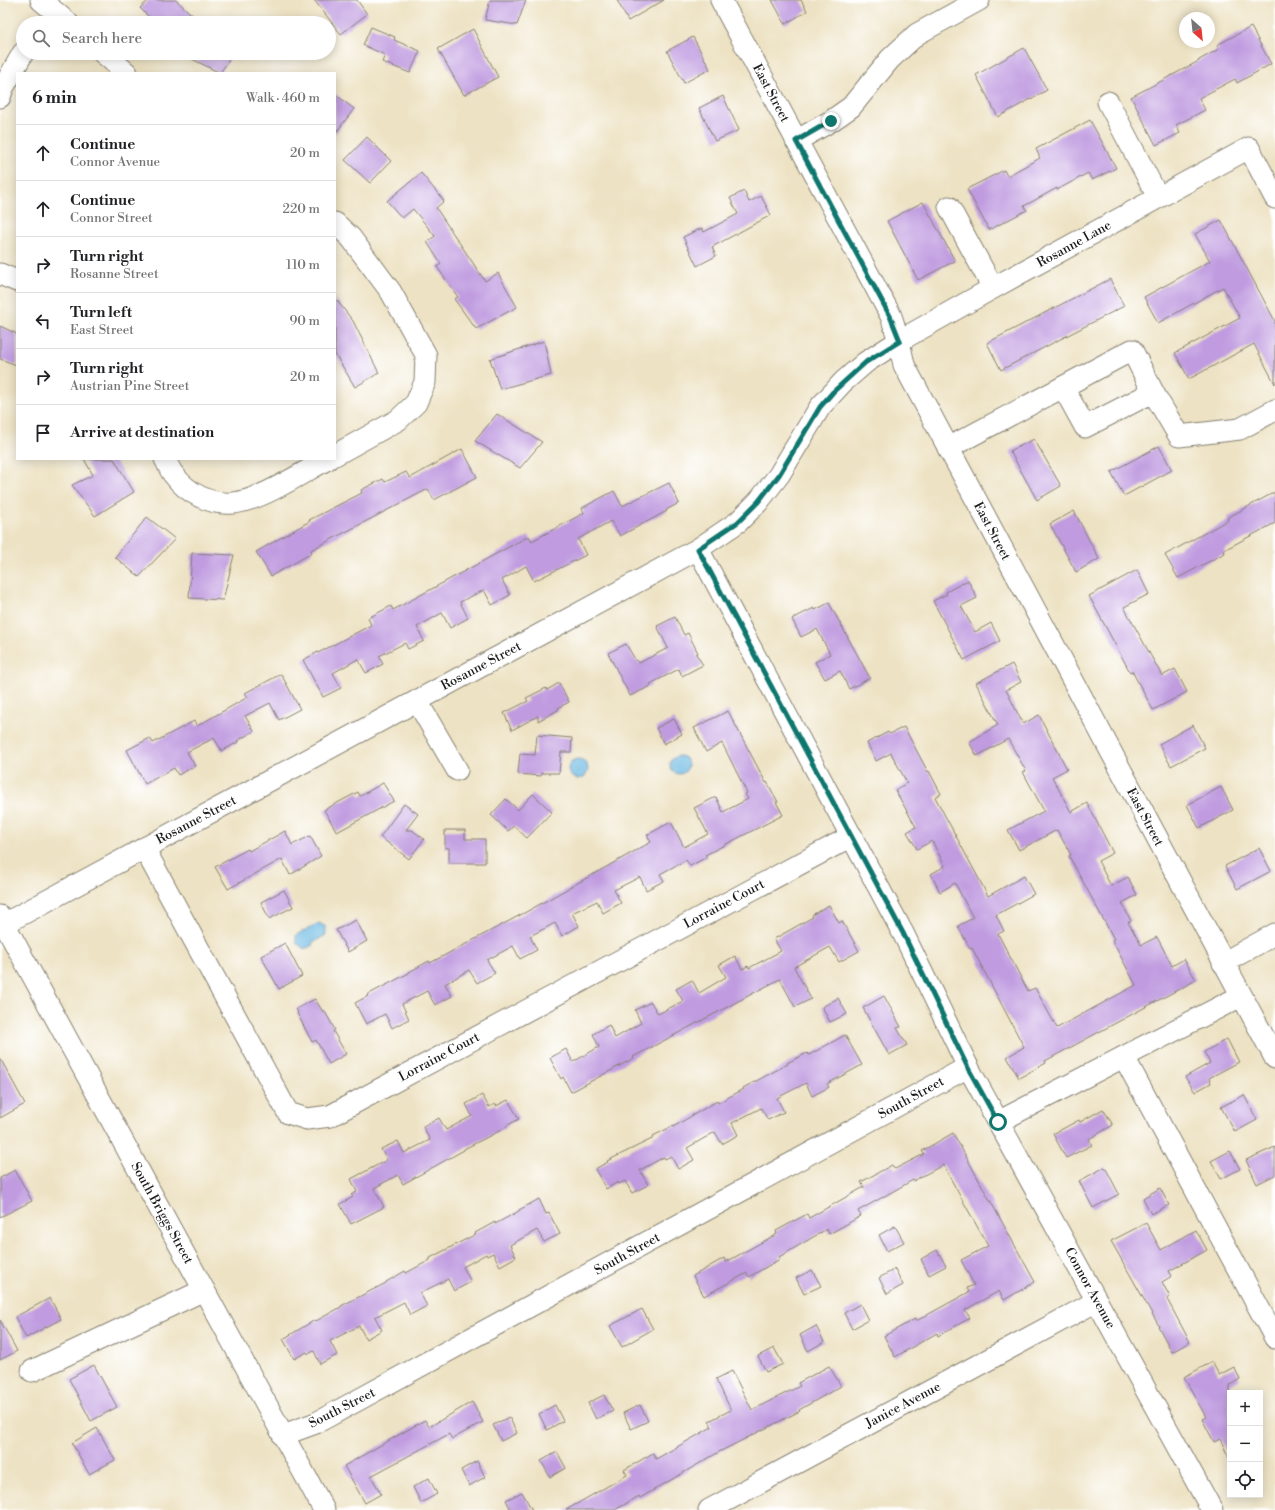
<!DOCTYPE html>
<html lang="en">
<head>
<meta charset="utf-8">
<style>
  body { margin:0; font-family:"Libre Bodoni",serif; background:#f2f2f2; color:#202124 }
  .controls { position:absolute; right:12px; bottom:12px; display:grid; overflow:hidden; border-radius:0px; box-shadow:0 2px 10px #0003 }
  .controls button { width:36px; height:36px; display:grid; place-items:center; padding:0; border:0; border-bottom:1px solid #e0e0e0; background:#fff; color:#202124; font:20px sans-serif }
  .compass { position:absolute; left:1179px; top:12px; width:36px; height:36px; border-radius:50%; background:#fff; box-shadow:0 2px 10px #0003; rotate:153deg }
  .stop { position:absolute; width:12px; height:12px; margin:-9px; border:3px solid #0f766e; border-radius:50%; background:#fff }
  .stop.end { background:#0f766e; border-color:#fff; box-shadow:0 1px 4px #0008 }
  .list { margin:0; padding:0; list-style:none }
  h2 { display:flex; justify-content:space-between; align-items:center; height:52px; margin:0; padding:0 16px; font-size:17px }
  h2 small { font-size:13px; font-weight:400; color:#757577 }
  .list li { display:grid; grid-template-columns:26px 1fr auto; gap:12px; align-items:center; box-sizing:border-box; height:56px; padding:0 16px; border-top:1px solid #e0e0e0 }
  .list b { display:block; font-size:15px; white-space:nowrap }
  .list p { margin:0; font-size:13px; white-space:nowrap; color:#757577 }
  .list em { font-size:13px; font-style:normal; color:#757577 }
  .icon { flex:none; width:22px; height:22px; fill:none; stroke:currentColor; stroke-width:2; stroke-linecap:round; stroke-linejoin:round }
  .map { position:relative; flex:none; width:1275px; height:1510px; overflow:hidden }
  .search { position:absolute; background:#fff; box-shadow:0 2px 10px #0003; left:16px; top:16px; width:320px; height:44px; display:flex; align-items:center; gap:10px; box-sizing:border-box; padding:0 14px; border-radius:22px; color:#757577; font-size:15px }
  .panel { position:absolute; background:#fff; box-shadow:0 2px 10px #0003; left:16px; top:72px; width:320px; height:388px; border-radius:0px }
  .map>svg:first-child { display:block }
  .water { fill:#67b7e2; stroke:#426a7f }
  .building { fill:#c09be0 }
  .lines { fill:none; stroke-linecap:round; stroke-linejoin:round }
  .minor-casing { stroke:#847f70; stroke-width:23 }
  .minor { stroke:#fff; stroke-width:21 }
  .route { stroke:#0f766e; stroke-width:5 }
  .labels { text-anchor:middle; dominant-baseline:central; stroke-width:3; stroke-linejoin:round; paint-order:stroke }
  .street-label { font-size:13px; fill:#1c1c1c; stroke:#fff }
</style>
</head>
<body>
<div class="map">
<svg width="1275" height="1510" viewBox="0 0 1275 1510">
  <rect width="100%" height="100%" fill="#fff"/>
  <filter id="ink" filterUnits="userSpaceOnUse"><feTurbulence type="fractalNoise" baseFrequency=".025" numOctaves="2"/><feDisplacementMap in="SourceGraphic" scale="8" xChannelSelector="R" yChannelSelector="G"/><feConvolveMatrix kernelMatrix="1 2 1 2 8 2 1 2 1" color-interpolation-filters="sRGB"/></filter>
  <filter id="wash" filterUnits="userSpaceOnUse"><feTurbulence type="fractalNoise" baseFrequency=".012" numOctaves="4" result="noise"/><feDisplacementMap in="SourceGraphic" scale="16" xChannelSelector="R" yChannelSelector="G"/><feGaussianBlur stdDeviation="0.9" result="paint"/><feColorMatrix in="noise" values="0 0 0 0 0 0 0 0 0 0 0 0 0 0 0 0 0 1.4 0 .05"/><feComposite in="paint" operator="in"/></filter>
  <g filter="url(#wash)">
    <rect width="100%" height="100%" fill="#ede2c3"/>
    <!-- water -->
    <g class="water">
      <circle cx="679" cy="765" r="9"/>
      <circle cx="578" cy="769" r="10"/>
      <polygon points="319,923 326,927 326,935 312,943 313,945 305,949 296,943 296,935"/>
    </g>
    <g id="blocks">
      <!-- building -->
      <g class="building">
        <polygon points="149,0 176,0 201,23 155,23 140,8"/>
        <polygon points="314,0 357,0 367,14 341,34"/>
        <polygon points="490,0 526,0 517,25 485,20"/>
        <polygon points="617,0 664,0 628,21"/>
        <polygon points="772,0 801,0 807,11 785,24"/>
        <polygon points="371,27 395,37 394,40 420,51 410,73 382,62 385,55 363,45"/>
        <polygon points="1251,27 1271,64 1237,83 1235,79 1199,98 1205,110 1176,125 1180,133 1156,145 1131,97 1199,61 1199,60 1219,49 1217,45"/>
        <polygon points="473,29 498,77 464,95 438,49"/>
        <polygon points="693,37 710,69 684,83 667,51"/>
        <polygon points="1024,48 1047,90 998,117 976,75"/>
        <polygon points="180,53 234,53 220,73"/>
        <polygon points="335,94 354,109 335,134"/>
        <polygon points="723,96 739,130 715,141 699,108"/>
        <polygon points="1090,120 1116,168 1092,180 1088,173 1057,190 1057,188 1024,206 1027,210 989,230 967,189 1004,170 1007,176 1040,158 1036,149"/>
        <polygon points="367,137 391,161 370,183 345,160"/>
        <polygon points="421,173 444,201 436,208 485,281 498,273 517,307 476,329 454,299 458,297 437,267 441,264 427,242 435,236 413,209 402,218 387,201"/>
        <polygon points="744,191 749,202 761,196 771,215 712,247 716,256 697,266 683,237 702,228 704,232 738,214 730,198"/>
        <polygon points="923,202 955,261 918,280 887,221"/>
        <polygon points="1221,220 1275,321 1275,384 1254,344 1189,379 1175,353 1240,318 1223,287 1158,323 1144,297 1210,261 1195,234"/>
        <polygon points="1110,279 1124,306 1001,370 987,343"/>
        <polygon points="335,298 353,321 379,373 355,387 335,354"/>
        <polygon points="0,326 17,334 17,365 0,359"/>
        <polygon points="544,341 551,375 500,389 490,359"/>
        <polygon points="497,414 542,442 520,468 475,441"/>
        <polygon points="1034,439 1061,486 1037,500 1010,451"/>
        <polygon points="1159,446 1172,470 1124,496 1111,472"/>
        <polygon points="462,449 477,477 434,500 428,489 311,550 312,553 271,576 256,552 310,521 309,520 362,493 361,490 383,479 385,482 406,472 410,478"/>
        <polygon points="84,459 114,459 134,492 95,516 72,485 93,475"/>
        <polygon points="669,483 679,503 666,510 667,511 620,536 611,521 578,539 586,555 534,581 526,566 502,580 510,595 492,605 484,590 460,602 468,618 450,628 442,613 417,627 424,641 408,649 405,643 379,656 383,664 366,673 358,659 333,673 341,688 323,697 303,660 318,652 318,653 371,625 368,618 391,606 393,610 529,536 532,541 584,513 582,508 614,491 622,506"/>
        <polygon points="1275,492 1275,523 1224,550 1225,553 1178,578 1165,555 1228,520 1227,518"/>
        <polygon points="1074,511 1099,559 1076,572 1050,524"/>
        <polygon points="147,517 175,539 139,577 115,557"/>
        <polygon points="192,553 234,555 223,600 189,598"/>
        <polygon points="1137,570 1149,594 1124,607 1162,676 1175,669 1187,692 1153,710 1132,671 1130,672 1089,596"/>
        <polygon points="968,580 977,598 961,606 975,632 991,623 1000,641 964,660 933,601 947,594 946,592"/>
        <polygon points="829,603 870,678 849,689 840,671 825,679 815,662 830,654 817,629 801,637 792,619 814,608 815,610"/>
        <polygon points="675,617 684,635 688,633 698,653 696,654 703,665 682,676 679,669 650,684 651,686 630,696 608,653 626,644 636,661 637,660 639,663 668,648 657,626"/>
        <polygon points="1012,664 1021,682 1006,690 1023,724 1039,715 1067,769 1052,777 1071,812 1087,803 1113,853 1098,861 1111,886 1128,877 1137,895 1122,903 1131,921 1128,922 1141,945 1157,937 1172,966 1184,959 1196,980 1045,1061 1046,1063 1019,1078 1007,1057 1024,1047 972,948 970,949 958,926 973,918 955,883 940,892 931,874 945,866 932,841 917,849 907,832 916,827 895,790 907,783 891,753 876,761 867,743 888,732 890,734 904,727 928,772 929,771 941,794 935,797 988,896 1024,876 1034,894 996,915 1004,931 998,934 1028,991 1035,988 1057,1028 1136,985 1112,940 1114,939 1069,856 1071,855 1057,830 1019,850 1008,830 1044,811 1023,772 1026,771 1008,739 977,756 969,742 998,725 976,683"/>
        <polygon points="281,674 300,709 279,720 270,703 245,716 254,731 237,741 238,742 222,751 214,738 187,752 195,766 178,775 174,768 145,784 127,750 150,738 153,743 194,721 197,726 248,697 245,693"/>
        <polygon points="559,683 569,702 558,708 558,710 538,721 538,716 512,730 504,713 528,701 526,698 546,688 547,690"/>
        <polygon points="728,711 766,783 767,782 778,802 776,802 783,815 705,855 707,857 690,866 686,860 660,874 664,881 646,890 640,877 614,890 621,903 603,913 597,901 572,913 579,926 562,936 555,923 530,936 537,950 520,959 513,946 487,960 495,973 477,983 469,970 445,984 452,996 435,1005 427,991 402,1004 409,1019 392,1028 385,1014 366,1024 355,1003 368,996 367,995 409,973 409,972 429,961 430,963 526,912 651,842 647,835 671,822 684,847 708,834 694,808 716,797 723,812 748,799 745,794 747,793 722,743 706,752 694,728"/>
        <polygon points="674,719 682,734 664,744 656,728"/>
        <polygon points="1193,725 1205,748 1171,766 1159,744"/>
        <polygon points="537,735 572,738 571,752 561,752 559,773 541,773 541,776 518,774 520,754 535,755"/>
        <polygon points="383,783 394,801 337,832 324,810 358,792 360,796"/>
        <polygon points="1221,787 1233,810 1199,828 1187,805"/>
        <polygon points="533,794 552,812 527,838 514,826 508,831 491,815 506,799 518,810"/>
        <polygon points="404,804 418,814 406,830 412,830 424,839 409,859 380,837"/>
        <polygon points="445,830 465,830 465,839 485,839 485,863 449,863 449,848 445,848"/>
        <polygon points="285,831 292,845 310,836 321,856 290,875 282,859 228,889 215,867 248,849 249,851"/>
        <polygon points="1259,848 1271,871 1237,889 1225,866"/>
        <polygon points="284,890 293,907 269,919 261,902"/>
        <polygon points="829,905 839,923 842,921 859,951 839,962 830,947 794,967 811,999 795,1007 780,979 633,1057 634,1058 571,1092 563,1077 561,1079 550,1058 566,1049 573,1062 599,1047 593,1034 609,1025 615,1038 641,1023 635,1010 651,1002 658,1014 683,1001 676,989 692,980 699,993 726,977 719,965 735,956 742,969 748,966 749,968 781,951 774,939 813,917 812,915"/>
        <polygon points="356,920 367,941 348,952 336,930"/>
        <polygon points="285,943 302,976 279,989 261,956"/>
        <polygon points="884,996 901,1027 897,1028 907,1045 889,1055 863,1008"/>
        <polygon points="838,998 847,1014 830,1022 822,1007"/>
        <polygon points="315,999 323,1012 324,1010 335,1030 333,1031 346,1054 329,1064 316,1040 312,1042 297,1013 298,1012 296,1009"/>
        <polygon points="845,1035 862,1065 827,1084 829,1087 812,1096 806,1083 777,1098 784,1112 768,1120 761,1108 732,1123 738,1135 722,1144 715,1132 687,1148 694,1160 678,1169 671,1156 665,1159 664,1157 640,1170 648,1185 632,1193 625,1181 619,1184 618,1182 606,1189 595,1169 608,1162 607,1161 654,1138 653,1136 673,1126 673,1127 717,1101 718,1103 744,1089 743,1088 788,1064 787,1063 807,1053 809,1055"/>
        <polygon points="1227,1039 1239,1062 1209,1078 1211,1083 1195,1092 1185,1077 1210,1063 1204,1052"/>
        <polygon points="0,1058 25,1104 0,1118"/>
        <polygon points="482,1095 489,1107 495,1104 496,1106 508,1100 519,1119 506,1126 507,1127 464,1149 464,1150 403,1184 398,1175 374,1188 384,1207 351,1224 340,1204 353,1197 351,1195 357,1192 351,1179 387,1160 381,1149 398,1141 404,1153 430,1140 423,1127 439,1118 446,1130 472,1116 466,1104"/>
        <polygon points="1244,1095 1257,1120 1235,1132 1221,1107"/>
        <polygon points="1103,1109 1113,1125 1089,1139 1092,1145 1066,1158 1053,1134 1079,1120 1080,1122"/>
        <polygon points="953,1133 1035,1282 1004,1300 999,1291 965,1310 970,1318 938,1336 937,1333 895,1357 884,1336 915,1319 916,1321 969,1292 967,1288 974,1285 961,1260 988,1246 943,1165 913,1181 913,1180 858,1211 861,1216 829,1234 827,1229 779,1257 780,1259 749,1277 747,1273 704,1296 693,1276 724,1258 726,1262 777,1234 776,1231 807,1214 809,1218 864,1187 861,1182 892,1165 895,1169 924,1154 922,1151"/>
        <polygon points="1275,1147 1275,1175 1257,1184 1246,1160"/>
        <polygon points="1230,1151 1240,1169 1221,1179 1211,1161"/>
        <polygon points="1105,1167 1119,1194 1093,1208 1079,1181"/>
        <polygon points="15,1170 32,1201 0,1217 0,1178"/>
        <polygon points="1160,1188 1169,1205 1151,1214 1143,1198"/>
        <polygon points="539,1199 546,1214 549,1213 560,1234 544,1242 537,1230 510,1245 516,1257 500,1266 493,1253 487,1256 486,1254 463,1267 471,1282 454,1291 448,1279 420,1293 427,1306 410,1315 404,1302 375,1317 382,1330 366,1339 359,1326 330,1341 337,1355 320,1364 314,1351 308,1354 307,1352 294,1359 283,1339 315,1320 316,1321 341,1307 341,1306 386,1283 386,1282 405,1271 406,1273 430,1260 430,1258 476,1234 475,1233 495,1222 495,1224 519,1211 519,1210"/>
        <polygon points="1146,1223 1161,1250 1196,1230 1207,1250 1169,1271 1172,1276 1162,1282 1170,1297 1167,1299 1190,1342 1172,1352 1158,1326 1159,1326 1111,1241"/>
        <polygon points="895,1226 904,1242 887,1251 879,1235"/>
        <polygon points="937,1250 946,1266 929,1275 921,1259"/>
        <polygon points="895,1269 903,1285 887,1294 879,1278"/>
        <polygon points="812,1270 821,1286 804,1294 796,1278"/>
        <polygon points="50,1298 61,1319 26,1338 15,1317"/>
        <polygon points="860,1304 868,1320 852,1329 844,1313"/>
        <polygon points="642,1309 653,1329 622,1347 610,1326"/>
        <polygon points="0,1320 17,1351 0,1360"/>
        <polygon points="816,1326 824,1342 808,1351 800,1335"/>
        <polygon points="774,1348 783,1364 766,1372 758,1356"/>
        <polygon points="1212,1362 1219,1375 1234,1367 1240,1379 1230,1385 1230,1460 1220,1439 1214,1442 1202,1419 1206,1417 1184,1377"/>
        <polygon points="94,1365 117,1407 91,1421 69,1379"/>
        <polygon points="829,1366 841,1386 799,1410 800,1411 719,1452 640,1498 639,1496 615,1510 566,1510 627,1475 624,1470 653,1453 656,1459 712,1427 709,1421 731,1410 716,1379 732,1371 752,1410 800,1386 798,1383"/>
        <polygon points="604,1395 613,1411 596,1419 588,1403"/>
        <polygon points="472,1402 483,1422 452,1439 449,1434 371,1476 381,1494 365,1503 344,1466 425,1420 429,1427"/>
        <polygon points="555,1405 563,1421 547,1430 539,1414"/>
        <polygon points="640,1405 648,1421 631,1429 623,1413"/>
        <polygon points="509,1417 517,1433 501,1441 493,1425"/>
        <polygon points="97,1428 115,1460 89,1474 72,1443"/>
        <polygon points="557,1452 566,1468 550,1477 541,1461"/>
        <polygon points="477,1461 485,1477 469,1486 461,1470"/>
        <polygon points="429,1478 437,1494 421,1503 413,1487"/>
        <polygon points="522,1492 532,1510 511,1510 506,1500"/>
      </g>
    </g>
  </g>
  <g filter="url(#ink)">
    <use href="#blocks" fill-opacity="0" stroke="#847f70" stroke-width="1"/>
    <g class="lines">
      <defs>
        <g id="minor">
          <polyline points="41,0 68,23"/>
          <polyline points="721,0 891,316 899,341 904,365 1275,1058"/>
          <polyline points="103,53 127,73"/>
          <polyline points="0,97 3,88 23,53"/>
          <polyline points="1108,102 1158,197"/>
          <polyline points="796,141 831,121 851,107 890,59 917,34 979,0"/>
          <polyline points="949,207 993,288"/>
          <polyline points="335,223 351,238 391,292 426,355 425,382 416,403 398,420 335,455"/>
          <polyline points="0,274 17,281"/>
          <polyline points="1063,387 1132,350 1153,392"/>
          <polyline points="948,448 1063,387 1085,427 1153,392 1179,436 1240,429 1275,410"/>
          <path d="M165 459C168 464 170 471 174 475 187 493 210 505 233 503 260 501 303 472 328 459"/>
          <polyline points="698,549 904,935 968,1067 1212,1510"/>
          <polyline points="417,701 457,770"/>
          <polyline points="144,848 288,1113 307,1119 330,1116 852,836"/>
          <polyline points="0,916 324,1510"/>
          <polyline points="4,924 698,549 738,522 758,502 779,475 820,407 843,382 866,362 899,341 993,288 1249,148 1275,198"/>
          <polyline points="1223,963 1275,934"/>
          <polyline points="1124,1057 1275,1338"/>
          <polyline points="998,1122 1241,996"/>
          <polyline points="32,1371 204,1290"/>
          <polyline points="283,1435 316,1423 968,1067"/>
          <polyline points="709,1510 1097,1301"/>
        </g>
      </defs>
      <!-- minor casing -->
      <use href="#minor" class="minor-casing"/>
      <!-- minor -->
      <use href="#minor" class="minor"/>
    </g>
  </g>
  <g class="lines" filter="url(#ink)">
    <!-- route -->
    <polyline class="route" points="831,121 796,141 890,316 900,341 866,362 833,392 820,407 779,475 758,502 738,522 698,549 904,935 968,1068 998,1122"/>
  </g>
  <g class="labels">
    <!-- street labels -->
    <g class="street-label">
      <text transform="translate(771 93) rotate(62)">East Street</text>
      <text transform="translate(1074 244) rotate(-29)">Rosanne Lane</text>
      <text transform="translate(992 531) rotate(62)">East Street</text>
      <text transform="translate(481 666) rotate(-28)">Rosanne Street</text>
      <text transform="translate(1145 817) rotate(62)">East Street</text>
      <text transform="translate(196 820) rotate(-28)">Rosanne Street</text>
      <text transform="translate(724 904) rotate(-28)">Lorraine Court</text>
      <text transform="translate(439 1057) rotate(-28)">Lorraine Court</text>
      <text transform="translate(911 1098) rotate(-29)">South Street</text>
      <text transform="translate(162 1213) rotate(61)">South Briggs Street</text>
      <text transform="translate(627 1254) rotate(-29)">South Street</text>
      <text transform="translate(1090 1288) rotate(61)">Connor Avenue</text>
      <text transform="translate(903 1405) rotate(-28)">Janice Avenue</text>
      <text transform="translate(342 1408) rotate(-27)">South Street</text>
    </g>
  </g>
</svg>
<div class="controls">
<button>+</button>
<button>−</button>
<button><svg class="icon" aria-label="locate" viewBox="0 0 24 24"><circle cx="12" cy="12" r="6"/><path d="M12 2v4M12 18v4M2 12h4M18 12h4"/></svg></button>
</div>
<svg class="compass" viewBox="-18 -18 36 36"><path d="M0-13l5 13h-10z" fill="#e53935"/><path d="M0 13l5-13h-10z" fill="#757577"/></svg>
<div class="stop" style="left:998px;top:1122px"></div>
<div class="stop end" style="left:831px;top:121px"></div>
<div class="search"><svg class="icon" aria-label="search" viewBox="0 0 24 24"><circle cx="10" cy="10" r="6"/><path d="M15 15l6 6"/></svg>Search here</div>
<section class="panel">
<h2>6 min<small>Walk · 460 m</small></h2>
<ul class="list">
<li><svg class="icon" aria-label="ahead" viewBox="0 0 24 24"><path d="M12 20V5M6 11l6-6 6 6"/></svg><div><b>Continue</b><p>Connor Avenue</p></div><em>20 m</em></li>
<li><svg class="icon" aria-label="ahead" viewBox="0 0 24 24"><path d="M12 20V5M6 11l6-6 6 6"/></svg><div><b>Continue</b><p>Connor Street</p></div><em>220 m</em></li>
<li><svg class="icon" aria-label="right" viewBox="0 0 24 24"><path d="M7 20v-9h11M14 6l5 5-5 5"/></svg><div><b>Turn right</b><p>Rosanne Street</p></div><em>110 m</em></li>
<li><svg class="icon" aria-label="left" viewBox="0 0 24 24"><path d="M17 20v-9H6M10 6l-5 5 5 5"/></svg><div><b>Turn left</b><p>East Street</p></div><em>90 m</em></li>
<li><svg class="icon" aria-label="right" viewBox="0 0 24 24"><path d="M7 20v-9h11M14 6l5 5-5 5"/></svg><div><b>Turn right</b><p>Austrian Pine Street</p></div><em>20 m</em></li>
<li><svg class="icon" aria-label="arrive" viewBox="0 0 24 24"><path d="M6 21V4h12l-3 4 3 4H6"/></svg><div><b>Arrive at destination</b></div></li>
</ul>
</section>
</div>
</body>
</html>
